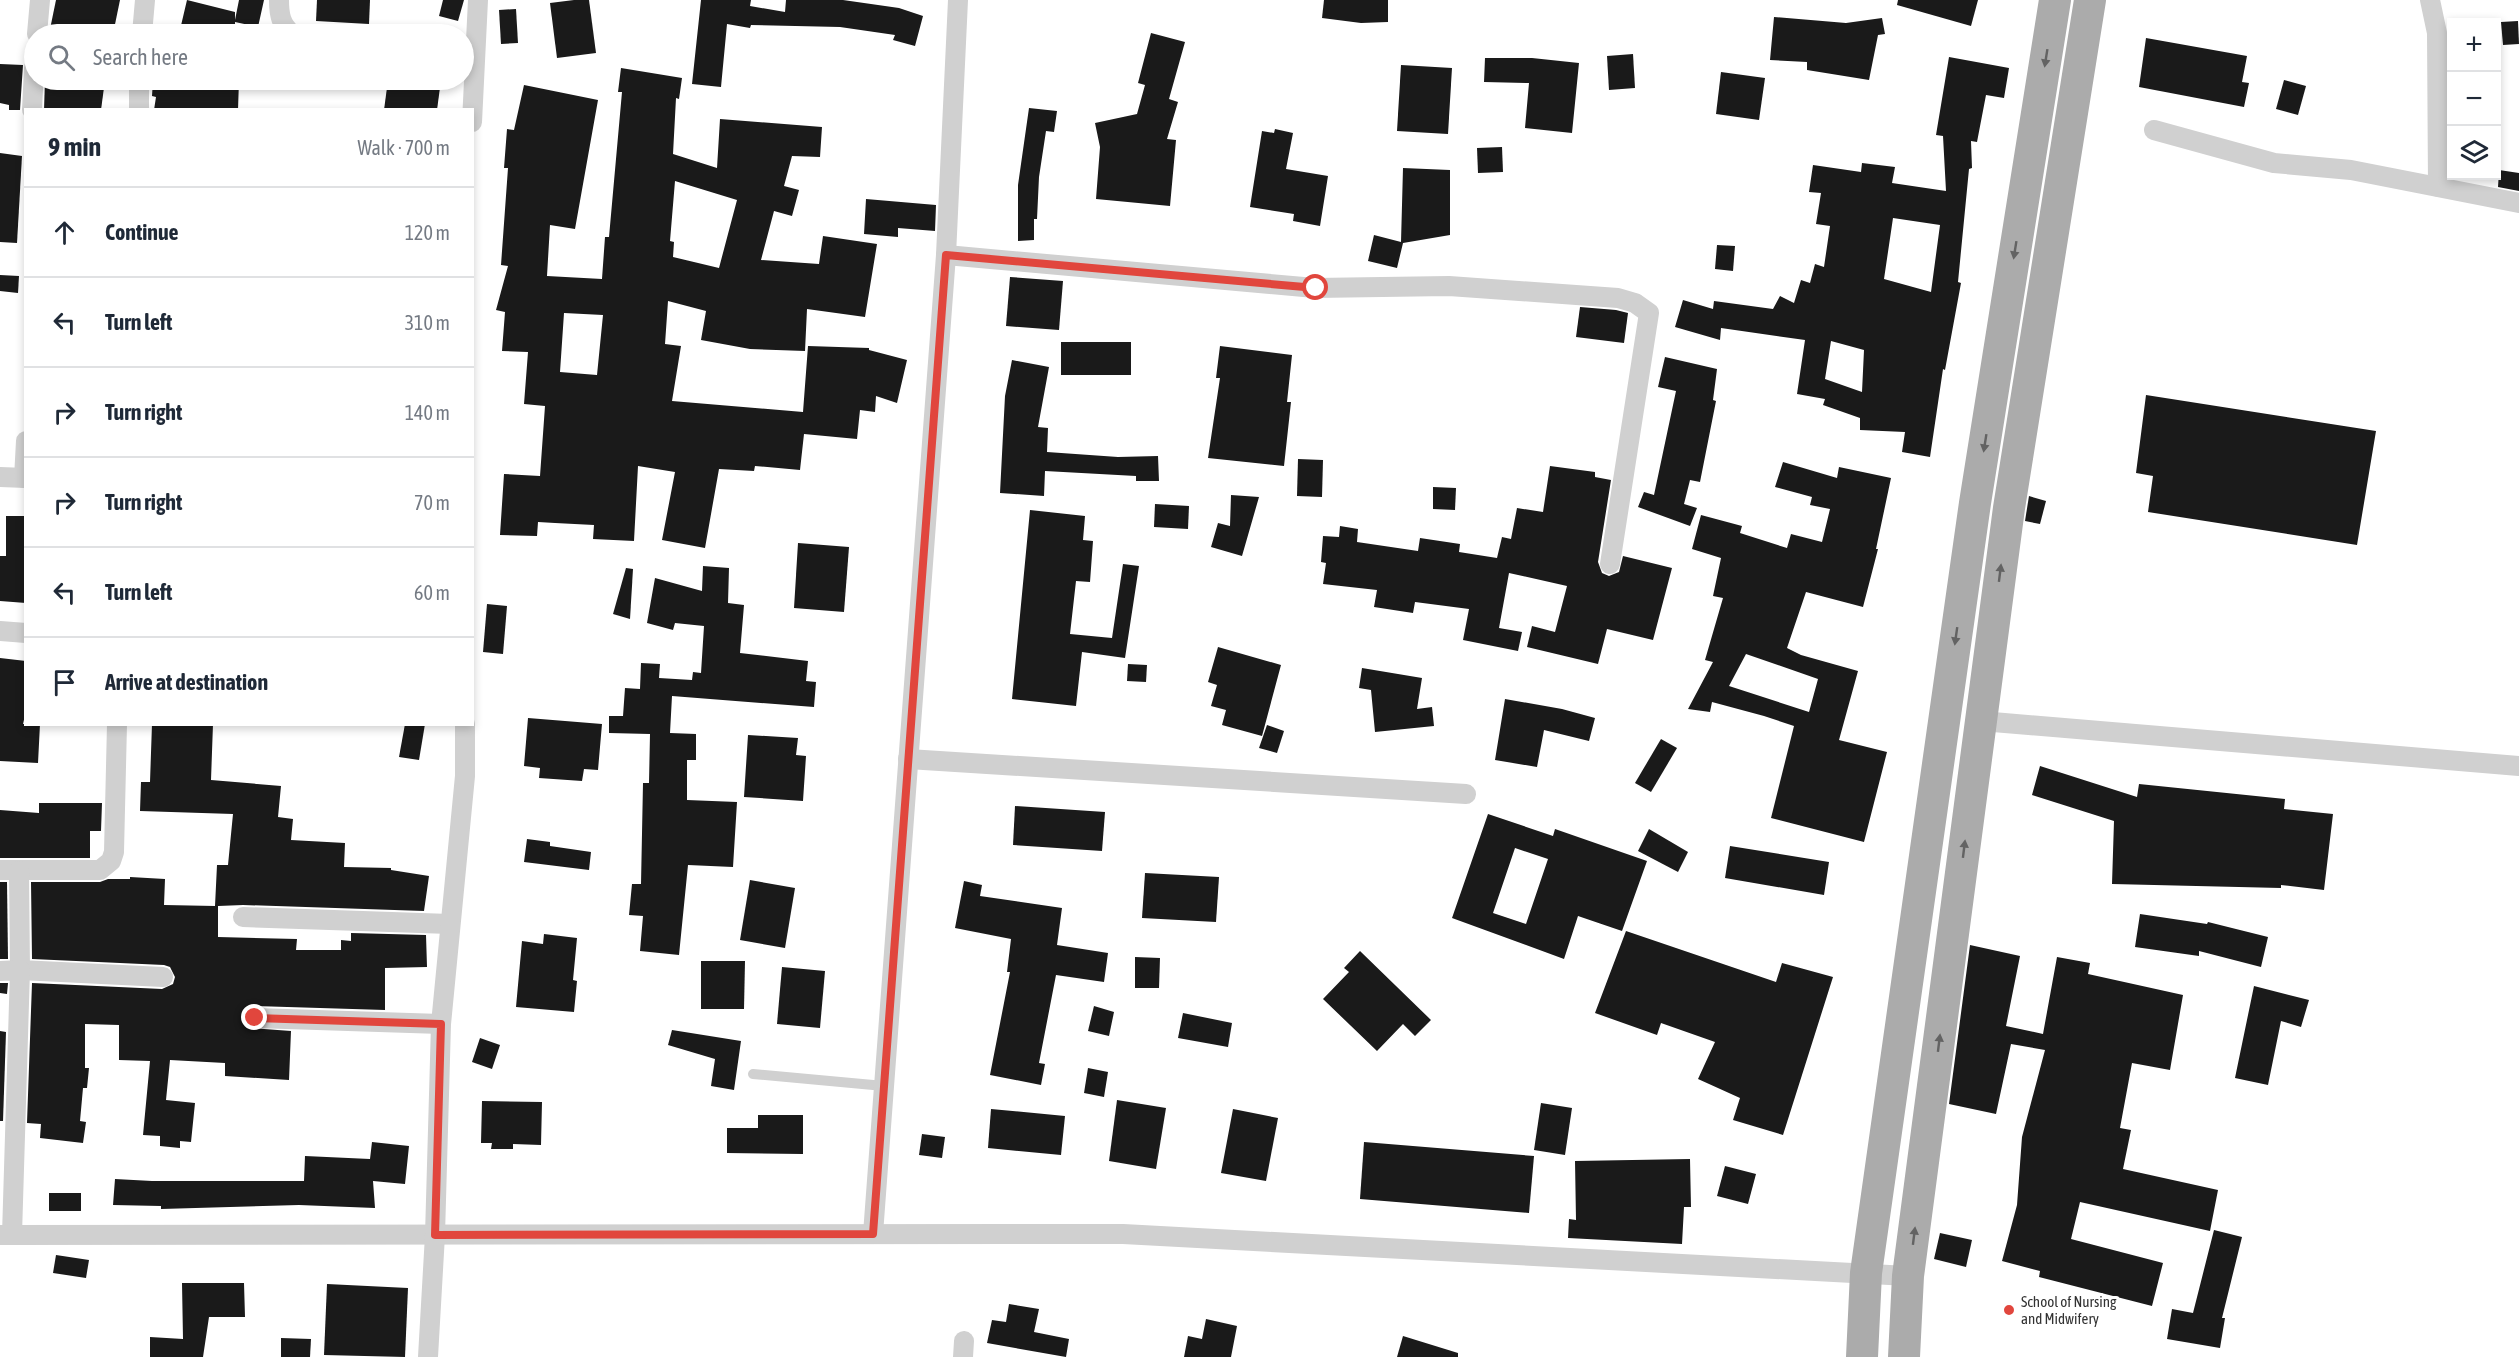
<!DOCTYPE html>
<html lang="en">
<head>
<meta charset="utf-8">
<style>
  body { margin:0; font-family:"Asap Condensed",sans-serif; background:#f6f6f7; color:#1f2937 }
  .controls { position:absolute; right:18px; top:18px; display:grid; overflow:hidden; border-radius:0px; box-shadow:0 3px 9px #0003 }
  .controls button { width:54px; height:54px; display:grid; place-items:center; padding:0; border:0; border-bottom:2px solid #e0e1e3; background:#fff; color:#1f2937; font:30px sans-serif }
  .stop { position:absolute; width:18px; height:18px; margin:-14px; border:4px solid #e1463d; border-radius:50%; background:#fff }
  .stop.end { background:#e1463d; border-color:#fff; box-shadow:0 2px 6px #0008 }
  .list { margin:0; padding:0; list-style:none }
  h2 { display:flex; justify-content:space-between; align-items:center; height:78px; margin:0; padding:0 24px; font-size:26px }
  h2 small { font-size:20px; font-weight:400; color:#747a83 }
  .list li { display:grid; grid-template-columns:39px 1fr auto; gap:18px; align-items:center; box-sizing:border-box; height:90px; padding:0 24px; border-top:2px solid #e0e1e3 }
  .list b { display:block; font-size:22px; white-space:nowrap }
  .list em { font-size:20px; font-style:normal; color:#747a83 }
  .icon { flex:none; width:33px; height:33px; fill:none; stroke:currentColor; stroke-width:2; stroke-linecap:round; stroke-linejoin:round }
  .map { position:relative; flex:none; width:2519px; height:1357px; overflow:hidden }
  .search { position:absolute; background:#fff; box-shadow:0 3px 9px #0003; left:24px; top:24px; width:450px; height:66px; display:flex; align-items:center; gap:15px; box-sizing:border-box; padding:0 21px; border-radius:33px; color:#747a83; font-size:22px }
  .panel { position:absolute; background:#fff; box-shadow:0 3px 9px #0003; left:24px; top:108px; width:450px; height:618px; border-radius:0px }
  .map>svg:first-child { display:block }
  .building { fill:#1a1a1a; fill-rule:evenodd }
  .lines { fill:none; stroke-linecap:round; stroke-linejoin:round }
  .lane { stroke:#d0d0d0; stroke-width:10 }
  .street { stroke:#d0d0d0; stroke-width:20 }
  .primary { stroke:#ababab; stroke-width:32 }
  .oneway { fill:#636363 }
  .route { stroke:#e1463d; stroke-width:8 }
  .poi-dot { fill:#e1463d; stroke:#fff; stroke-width:2 }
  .labels { text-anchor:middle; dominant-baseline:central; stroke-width:6; stroke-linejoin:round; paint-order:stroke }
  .poi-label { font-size:15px; fill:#333; stroke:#fff; text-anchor:start }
</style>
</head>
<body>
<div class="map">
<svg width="2519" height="1357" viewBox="0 0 2519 1357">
  <rect width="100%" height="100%" fill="#fff"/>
  <!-- building -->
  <g class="building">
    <polygon points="56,0 120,0 113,34 49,34"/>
    <polygon points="187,0 235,12 235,20 239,0 264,0 258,27 235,22 235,34 179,34"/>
    <polygon points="317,0 370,0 369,24 316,21"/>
    <polygon points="443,0 464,0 458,21 439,16"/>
    <polygon points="574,0 589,0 596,53 557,58 550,3"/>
    <polygon points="701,0 751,0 750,6 785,12 786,0 843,0 899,8 923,16 915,46 893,40 895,35 840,27 751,25 750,28 727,24 721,87 692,84"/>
    <polygon points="1324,0 1388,0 1388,22 1361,23 1322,18"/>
    <polygon points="1898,0 1978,0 1971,26 1897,5"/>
    <polygon points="516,9 518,43 501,44 499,10"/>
    <polygon points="1774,17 1846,23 1882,18 1885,34 1878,35 1869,80 1807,70 1807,62 1770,60"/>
    <polygon points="2518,21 2519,44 2503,45 2501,22"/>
    <polygon points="1151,33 1185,42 1169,99 1178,102 1167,139 1176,140 1170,206 1096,199 1100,147 1095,123 1137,114 1145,85 1138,83"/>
    <polygon points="2146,38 2247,56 2242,82 2249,83 2244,107 2139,87"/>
    <polygon points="1633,54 1635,88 1609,90 1607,56"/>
    <path d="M1949 57 2009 68 2004 98 1986 95 1977 142 1971 141 1972 168 1969 169 1958 282 1961 283 1945 370 1943 369 1930 457 1902 452 1905 432 1860 430V418L1823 405 1825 399 1797 394 1805 340 1721 328 1720 340 1675 327 1683 300 1713 309 1714 301 1773 309 1780 296 1794 303 1801 280 1810 283 1815 264 1824 267 1830 226 1816 224 1821 193 1809 192 1813 165 1861 172 1862 163 1895 167 1892 183 1946 191 1943 136 1936 135ZM1893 218 1940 225 1931 292 1884 279ZM1831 341 1864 350 1862 392 1825 379Z"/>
    <polygon points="1485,58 1532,58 1579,63 1572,133 1525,128 1529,83 1484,82"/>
    <polygon points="0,64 23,65 20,110 9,110 9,105 0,103"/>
    <polygon points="1401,65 1452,68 1448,134 1397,131"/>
    <path d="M621 68 682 78 679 99 676 98 673 154 717 168 720 119 822 127 820 157 792 156 784 186 799 190 792 216 774 211 761 260 819 264 823 236 877 244 865 317 807 309 805 351 750 349 701 340 706 311 668 301 665 344 681 346 672 401 803 412 808 346 869 348V350L907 360 897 403 876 396 875 412 860 410 857 439 804 434 800 470 755 466 754 471 719 469 705 548 662 540 675 472 638 466 634 541 593 539 594 525 555 523 538 522 537 536 500 535 504 474 540 476 545 406 524 404 528 352 502 351 505 312 496 310 508 266 501 265 508 168H504L507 129 514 130 524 85 598 100 575 229 550 225 547 276 602 279 605 237H609L622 92H618ZM675 181 737 200 719 268 673 257 674 242 670 241ZM564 313 603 315 597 375 560 372Z"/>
    <polygon points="1721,72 1765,78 1759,120 1716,114"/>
    <polygon points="45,80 105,80 101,110 44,110"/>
    <polygon points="153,80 239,80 238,110 154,110 156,97 152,96"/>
    <polygon points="388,80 441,80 437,110 384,110"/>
    <polygon points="2284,80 2306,86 2298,115 2276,109"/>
    <polygon points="1029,108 1057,111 1054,132 1046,131 1039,177 1037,219 1034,219 1034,240 1018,241 1018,185"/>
    <polygon points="1275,129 1293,133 1286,169 1328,176 1320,226 1293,221 1294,214 1250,207 1262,131 1274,133"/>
    <polygon points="1502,147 1503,172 1478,173 1477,148"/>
    <polygon points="0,153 22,156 17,243 0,242"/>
    <polygon points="1403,168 1450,170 1450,235 1403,243 1397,268 1368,261 1374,235 1401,242"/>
    <polygon points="2499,170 2519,173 2519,191 2498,187"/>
    <polygon points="866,199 936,205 935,231 898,228 898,237 864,234"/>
    <polygon points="1717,245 1735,246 1733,271 1715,269"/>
    <polygon points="0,275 19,276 18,293 0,291"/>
    <polygon points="1010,277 1063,281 1059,330 1006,326"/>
    <polygon points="1580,307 1616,310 1628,313 1624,343 1576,337"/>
    <rect x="1061" y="342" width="70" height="33"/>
    <polygon points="1220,346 1292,355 1287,402 1291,402 1284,466 1208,458 1220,378 1216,378"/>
    <polygon points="1665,357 1717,369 1713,400 1716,401 1700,482 1690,480 1684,504 1697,508 1690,526 1638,507 1644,492 1654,495 1676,391 1658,387"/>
    <polygon points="1012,360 1049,367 1038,427 1048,428 1047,452 1118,457 1158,456 1159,481 1136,481 1136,476 1045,471 1044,496 1000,493 1005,396"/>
    <polygon points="2146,395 2376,431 2357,545 2148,512 2153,476 2136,473"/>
    <polygon points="1298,459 1323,460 1322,497 1297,496"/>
    <path d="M1783 462 1837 478 1839 467 1891 478 1876 549H1878L1863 607 1806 592 1787 648 1801 655 1858 671 1839 740 1887 752 1864 842 1771 818 1794 726 1764 716 1712 702 1710 712 1688 709 1713 662 1705 660 1723 598 1713 596 1721 558 1692 549 1701 515 1742 526 1740 533 1787 548 1791 534 1822 542 1830 509 1810 505 1812 497 1775 487ZM1746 654 1818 679 1809 712 1729 686Z"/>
    <polygon points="1550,466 1595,472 1595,477 1611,480 1598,562 1602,573 1609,576 1619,572 1623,556 1672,568 1653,640 1607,629 1598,664 1527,647 1532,626 1555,632 1567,586 1509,573 1499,628 1522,632 1518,651 1463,640 1469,609 1415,602 1413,613 1374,607 1377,590 1323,584 1326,563 1321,562 1323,536 1339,537 1340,526 1358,529 1357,542 1418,551 1420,538 1460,544 1459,552 1497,558 1502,537 1511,539 1517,508 1543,512"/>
    <polygon points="1433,487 1456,488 1455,510 1433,509"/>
    <polygon points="1231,495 1259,497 1242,556 1211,547 1218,523 1230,526"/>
    <polygon points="2029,496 2046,501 2040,524 2025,521"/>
    <polygon points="1155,504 1189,506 1188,529 1154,527"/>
    <polygon points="1030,510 1085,516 1083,540 1093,541 1090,582 1076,581 1070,634 1112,638 1123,564 1139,566 1125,658 1082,652 1076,706 1012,699"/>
    <polygon points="6,516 26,516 26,603 0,601 0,556 6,556"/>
    <polygon points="798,543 849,547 844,612 794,608"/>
    <polygon points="703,566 729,568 728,603 744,605 740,653 808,661 806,681 816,682 814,707 672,696 670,733 696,734 696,760 687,760 687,800 737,802 733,867 688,865 679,955 640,951 643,916 629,915 632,884 641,884 643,783 649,783 650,734 609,733 609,716 623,716 625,688 640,689 641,663 660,664 659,678 692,680 693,672 701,673 704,626 675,623 673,630 647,623 655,578 702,591"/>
    <polygon points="626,568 633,569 630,619 613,614"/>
    <polygon points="487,604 507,606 503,654 483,652"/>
    <polygon points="1218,647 1281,665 1262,736 1222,725 1226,710 1211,706 1217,685 1208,682"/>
    <polygon points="0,658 26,661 26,711 23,724 40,724 38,763 0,761"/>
    <polygon points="1128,664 1147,665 1146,682 1127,681"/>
    <polygon points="1362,668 1422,678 1417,709 1432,707 1434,726 1375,732 1371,690 1359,688"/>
    <polygon points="1505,699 1562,709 1595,718 1589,741 1544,730 1537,767 1495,760"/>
    <polygon points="528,718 602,724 598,770 584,769 582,781 539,778 540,768 524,766"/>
    <polygon points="152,724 213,724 211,780 281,786 278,817 293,819 291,840 345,843 344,867 391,868 391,870 429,876 424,911 243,905 218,906 218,937 297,939 296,950 341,950 341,940 351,941 351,933 426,935 427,967 385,968 385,1010 255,1006 249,1008 243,1018 249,1028 291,1031 289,1080 225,1076 225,1063 170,1060 166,1100 195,1103 191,1142 180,1141 180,1148 160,1146 160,1136 143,1135 150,1061 119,1060 119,1025 85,1024 85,1068 89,1068 87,1088 83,1088 80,1121 86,1122 83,1143 40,1138 41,1124 27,1123 32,983 162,989 173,984 175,977 170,967 164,965 32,959 31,882 100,882 108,879 130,879 130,877 165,879 164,905 215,906 217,865 228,865 233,814 140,811 141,782 150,782"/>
    <polygon points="405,724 425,724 419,760 399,757"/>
    <polygon points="1267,725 1284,731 1277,753 1259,748"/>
    <polygon points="748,735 798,738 796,755 806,756 803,801 744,797"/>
    <polygon points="1661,739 1677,748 1651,792 1635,783"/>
    <polygon points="2040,766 2137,797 2139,784 2285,799 2284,809 2333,814 2324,890 2281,885 2281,888 2112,884 2114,821 2032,795"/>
    <polygon points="39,803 102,803 101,831 90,831 90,858 0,858 0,810 39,813"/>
    <polygon points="1015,806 1105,812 1102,851 1013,845"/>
    <path d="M1488 814 1553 836 1555 829 1647 861 1622 931 1578 916 1564 959 1452 918ZM1515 848 1548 859 1526 924 1493 913Z"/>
    <polygon points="1649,829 1688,852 1678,872 1638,851"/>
    <polygon points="527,839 550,842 550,846 591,852 589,870 524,862"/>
    <polygon points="1730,846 1829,862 1824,895 1725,878"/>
    <polygon points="1145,873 1219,877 1216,922 1142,918"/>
    <polygon points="750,880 795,888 785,948 740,940"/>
    <polygon points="964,881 982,885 980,896 1062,908 1057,945 1108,953 1104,982 1056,975 1039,1063 1045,1064 1041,1085 990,1075 1010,972 1007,972 1011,939 955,928"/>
    <polygon points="0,882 7,882 8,959 0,959"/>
    <polygon points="2140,914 2207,924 2208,922 2268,937 2261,967 2199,951 2199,956 2135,947"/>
    <polygon points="1626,931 1776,982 1782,963 1833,977 1783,1135 1733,1120 1740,1098 1698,1079 1715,1042 1661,1023 1657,1035 1595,1013"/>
    <polygon points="544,934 577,938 573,980 577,981 574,1012 516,1007 522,941 543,944"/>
    <polygon points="1970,945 2020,956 2006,1026 2043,1034 2057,957 2090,963 2088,974 2183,995 2170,1070 2132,1063 2120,1128 2131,1130 2123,1169 2218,1190 2210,1231 2080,1202 2071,1239 2163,1263 2152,1306 2039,1277 2040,1271 2002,1261 2017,1205 2022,1137 2045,1050 2011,1044 1996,1114 1949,1104"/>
    <polygon points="1360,951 1431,1020 1415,1036 1403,1024 1377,1051 1323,999 1349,972 1344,968"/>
    <polygon points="1135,957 1160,958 1159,988 1135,988"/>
    <polygon points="701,961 745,961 744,1009 701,1009"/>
    <polygon points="782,967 825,971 820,1028 777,1024"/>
    <polygon points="0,983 8,983 7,994 0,993"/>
    <polygon points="2254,986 2309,1000 2301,1027 2281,1021 2268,1085 2235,1078"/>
    <polygon points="1094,1006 1114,1012 1109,1036 1088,1031"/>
    <polygon points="1183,1013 1232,1023 1228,1047 1178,1038"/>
    <polygon points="672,1030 741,1041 734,1090 711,1086 715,1059 668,1045"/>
    <polygon points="0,1031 6,1032 3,1121 0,1121"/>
    <polygon points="480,1038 500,1045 492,1069 472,1062"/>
    <polygon points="1088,1068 1108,1072 1104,1097 1084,1093"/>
    <polygon points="1117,1100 1166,1108 1156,1169 1109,1161"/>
    <polygon points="482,1101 542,1102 541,1145 513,1144 513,1149 491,1149 492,1143 481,1143"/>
    <polygon points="1541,1103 1572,1108 1565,1155 1534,1150"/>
    <polygon points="991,1109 1065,1116 1061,1155 988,1148"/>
    <polygon points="1233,1109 1278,1118 1266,1181 1221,1173"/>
    <polygon points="758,1115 803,1115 803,1154 727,1153 727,1128 758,1128"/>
    <polygon points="922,1134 945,1137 942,1158 919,1155"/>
    <polygon points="372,1142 409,1146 405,1184 373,1181 375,1208 299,1205 161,1209 161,1206 113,1205 115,1179 152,1181 304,1181 305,1156 370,1159"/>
    <polygon points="1364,1142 1534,1156 1529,1213 1360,1199"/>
    <polygon points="1690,1159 1691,1207 1684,1207 1682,1244 1568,1238 1569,1219 1576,1220 1575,1161"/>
    <polygon points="1725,1166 1756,1174 1748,1204 1717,1196"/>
    <rect x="49" y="1193" width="32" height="18"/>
    <polygon points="2214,1230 2242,1237 2222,1318 2225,1318 2220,1348 2167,1339 2172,1309 2193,1313"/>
    <polygon points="1940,1233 1972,1240 1966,1267 1934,1259"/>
    <polygon points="56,1255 89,1260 86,1278 53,1273"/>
    <polygon points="182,1283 244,1283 245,1317 209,1317 203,1357 150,1357 150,1337 183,1339"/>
    <polygon points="327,1284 408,1288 405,1357 324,1355"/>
    <polygon points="1009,1304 1039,1309 1034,1332 1069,1339 1066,1357 987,1343 992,1320 1006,1322"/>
    <polygon points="1206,1319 1237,1326 1231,1357 1184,1357 1188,1336 1202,1339"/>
    <polygon points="1403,1336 1458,1353 1458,1357 1397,1357"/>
    <polygon points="281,1338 311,1339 310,1357 281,1357"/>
  </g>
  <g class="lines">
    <!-- lane -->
    <polyline class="lane" points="753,1074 884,1086"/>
    <!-- street -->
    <g class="street">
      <path d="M279 0C279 15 281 25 292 34"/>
      <polyline points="2430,0 2437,33 2438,187"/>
      <polyline points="37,34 40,0"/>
      <polyline points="142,34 145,0"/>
      <polyline points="32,110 34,68"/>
      <polyline points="139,110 139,80"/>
      <polyline points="472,122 478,0"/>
      <polyline points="2154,130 2274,163 2351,170 2519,203"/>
      <polyline points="946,255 1315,288 1449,286 1618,298 1635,303 1649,313 1610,564"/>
      <polyline points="0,477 26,478"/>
      <polyline points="24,478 26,441"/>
      <polyline points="0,631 26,633"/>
      <polyline points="1981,721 2519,766"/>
      <polyline points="908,759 1466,794"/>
      <polyline points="0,870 100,870 111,861 114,852 117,724"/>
      <polyline points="19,871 20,970 163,977"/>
      <polyline points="243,917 450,924"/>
      <polyline points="0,971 20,970 12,1235"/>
      <polyline points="255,1018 441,1024"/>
      <polyline points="873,1234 946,255 958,0"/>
      <polyline points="0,1235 1123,1234 1908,1276"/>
      <polyline points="428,1357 435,1235 441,1024 465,776 465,724"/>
      <polyline points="963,1357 964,1341"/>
    </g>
    <!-- primary -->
    <g class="primary">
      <polyline points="1862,1357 1866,1273 1975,503 2055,0"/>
      <polyline points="1904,1357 1908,1276 2009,508 2090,0"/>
    </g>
  </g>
  <!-- one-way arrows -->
  <defs><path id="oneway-solid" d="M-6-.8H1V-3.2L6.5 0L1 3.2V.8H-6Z" transform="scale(1.5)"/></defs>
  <g class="oneway">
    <use href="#oneway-solid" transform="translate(2046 58) rotate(99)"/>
    <use href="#oneway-solid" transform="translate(2015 250) rotate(99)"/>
    <use href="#oneway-solid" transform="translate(1985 443) rotate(99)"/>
    <use href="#oneway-solid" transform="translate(2000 573) rotate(-83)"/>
    <use href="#oneway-solid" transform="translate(1956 636) rotate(98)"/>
    <use href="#oneway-solid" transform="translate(1964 849) rotate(-83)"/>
    <use href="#oneway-solid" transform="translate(1939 1043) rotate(-83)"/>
    <use href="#oneway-solid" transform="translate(1914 1236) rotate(-83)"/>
  </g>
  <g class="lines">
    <!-- route -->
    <polyline class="route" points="255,1018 441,1024 435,1235 873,1234 946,255 1316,288"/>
  </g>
  <!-- markers -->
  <circle class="poi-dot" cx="2009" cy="1310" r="6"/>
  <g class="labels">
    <!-- poi labels -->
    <g class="poi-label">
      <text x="2021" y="1301">School of Nursing<tspan x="2021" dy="17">and Midwifery</tspan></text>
    </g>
  </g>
</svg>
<div class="controls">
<button>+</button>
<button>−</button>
<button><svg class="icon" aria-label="layers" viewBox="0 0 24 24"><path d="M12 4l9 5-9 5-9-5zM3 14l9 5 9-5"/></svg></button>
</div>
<div class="stop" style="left:1316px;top:288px"></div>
<div class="stop end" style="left:255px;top:1018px"></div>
<div class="search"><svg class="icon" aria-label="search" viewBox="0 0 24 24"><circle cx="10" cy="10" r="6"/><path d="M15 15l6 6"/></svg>Search here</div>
<section class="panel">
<h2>9 min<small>Walk · 700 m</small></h2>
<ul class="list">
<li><svg class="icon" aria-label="ahead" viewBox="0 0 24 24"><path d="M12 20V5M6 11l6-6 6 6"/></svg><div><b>Continue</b></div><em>120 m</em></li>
<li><svg class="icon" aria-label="left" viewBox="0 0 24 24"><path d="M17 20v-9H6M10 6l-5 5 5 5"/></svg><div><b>Turn left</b></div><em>310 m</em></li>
<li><svg class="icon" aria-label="right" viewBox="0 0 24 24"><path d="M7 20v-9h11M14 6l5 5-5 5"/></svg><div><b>Turn right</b></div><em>140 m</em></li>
<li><svg class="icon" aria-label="right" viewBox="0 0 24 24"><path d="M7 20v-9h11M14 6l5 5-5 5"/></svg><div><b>Turn right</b></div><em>70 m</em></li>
<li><svg class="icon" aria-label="left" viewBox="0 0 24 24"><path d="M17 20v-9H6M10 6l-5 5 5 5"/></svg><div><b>Turn left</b></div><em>60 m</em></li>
<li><svg class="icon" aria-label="arrive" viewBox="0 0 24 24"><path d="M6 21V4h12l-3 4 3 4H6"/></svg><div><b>Arrive at destination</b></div></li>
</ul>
</section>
</div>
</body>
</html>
